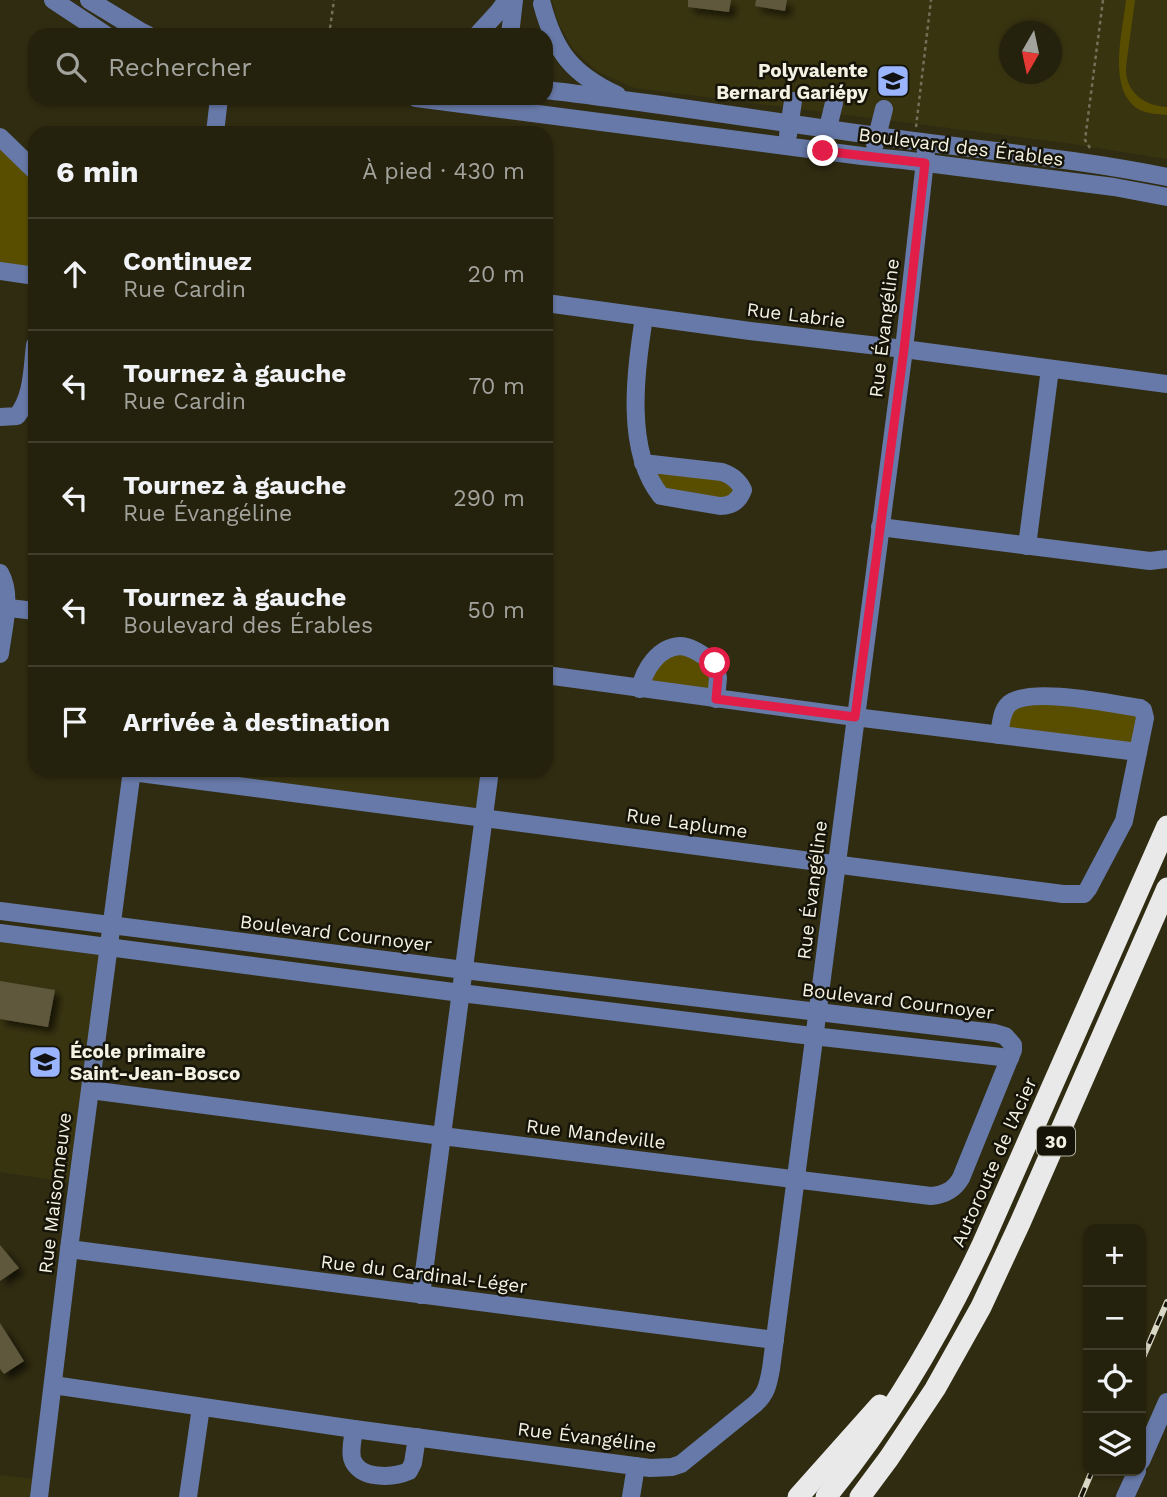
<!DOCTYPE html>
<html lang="fr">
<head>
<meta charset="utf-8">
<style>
  body { margin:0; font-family:"Work Sans",sans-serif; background:#2c2916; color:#f1f3f6 }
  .controls { position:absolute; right:21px; bottom:21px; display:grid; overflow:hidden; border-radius:14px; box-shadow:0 2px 5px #0004 }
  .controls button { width:63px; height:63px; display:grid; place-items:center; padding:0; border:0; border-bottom:2px solid #413e2e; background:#24210d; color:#f1f3f6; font:35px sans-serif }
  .compass { position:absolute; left:999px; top:21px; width:63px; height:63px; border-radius:50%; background:#24210d; box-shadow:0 2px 5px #0004; rotate:189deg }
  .stop { position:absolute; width:21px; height:21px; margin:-16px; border:5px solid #e11d48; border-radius:50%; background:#fff }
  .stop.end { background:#e11d48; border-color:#fff; box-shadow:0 2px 7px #0008 }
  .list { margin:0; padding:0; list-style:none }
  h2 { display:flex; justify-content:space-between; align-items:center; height:91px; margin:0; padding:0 28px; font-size:30px }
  h2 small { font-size:23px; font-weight:400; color:#a3a39d }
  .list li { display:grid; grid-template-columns:46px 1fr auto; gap:21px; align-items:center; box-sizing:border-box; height:112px; padding:0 28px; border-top:2px solid #413e2e }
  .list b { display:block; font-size:26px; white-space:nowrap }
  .list p { margin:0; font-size:23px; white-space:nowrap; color:#a3a39d }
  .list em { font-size:23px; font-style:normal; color:#a3a39d }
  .icon { flex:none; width:38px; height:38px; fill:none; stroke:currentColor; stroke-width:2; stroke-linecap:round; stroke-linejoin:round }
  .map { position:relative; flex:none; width:1167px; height:1497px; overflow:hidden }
  .search { position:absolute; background:#24210d; box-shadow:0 2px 5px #0004; left:28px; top:28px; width:525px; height:77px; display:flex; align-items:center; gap:18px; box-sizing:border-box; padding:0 24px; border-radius:21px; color:#a3a39d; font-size:26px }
  .panel { position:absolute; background:#24210d; box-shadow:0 2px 5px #0004; left:28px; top:126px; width:525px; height:651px; border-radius:21px }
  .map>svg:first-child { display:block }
  .built { fill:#393410; fill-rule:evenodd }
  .green { fill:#594e00 }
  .building { fill:#5e593d; filter:url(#shadow) }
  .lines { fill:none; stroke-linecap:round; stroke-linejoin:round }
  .path { stroke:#736f58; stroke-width:2.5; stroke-dasharray:3.5 3.5; stroke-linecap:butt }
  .minor { stroke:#6779a8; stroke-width:18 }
  .highway { stroke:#e9e9e9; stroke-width:21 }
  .rail-casing { stroke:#d9d7c5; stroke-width:6 }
  .rail { stroke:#161409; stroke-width:3.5; stroke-dasharray:10; stroke-linecap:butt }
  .route { stroke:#e11d48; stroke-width:9 }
  .labels { text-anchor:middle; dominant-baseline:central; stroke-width:5; stroke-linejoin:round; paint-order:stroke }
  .shield { fill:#161409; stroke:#b1afa1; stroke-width:2 }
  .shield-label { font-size:18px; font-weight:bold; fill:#f4f2e2 }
  .poi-label { font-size:19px; font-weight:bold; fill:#f4f2e2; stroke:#161409; text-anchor:end }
  .street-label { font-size:19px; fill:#f4f2e2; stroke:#161409 }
</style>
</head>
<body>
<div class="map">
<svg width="1167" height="1497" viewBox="0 0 1167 1497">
  <defs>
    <filter id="shadow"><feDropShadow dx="5.5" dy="5.5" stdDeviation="3.5" flood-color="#0009"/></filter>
  </defs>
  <rect width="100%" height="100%" fill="#302c11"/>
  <!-- built -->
  <g class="built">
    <path d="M552 0H1167V159L1066 143 635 88 598 72 573 49 558 22ZM1010 32H1052V74H1010Z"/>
    <polygon points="149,770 487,770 482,813"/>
    <polygon points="0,938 102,952 75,1183 0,1172"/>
    <polygon points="0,1475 34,1479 31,1497 0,1497"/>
  </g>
  <!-- green -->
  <g class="green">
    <path d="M1126 0H1135C1133 15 1131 29 1129 44 1128 53 1126 62 1126 71 1127 94 1146 106 1167 107V115C1158 114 1148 114 1140 110 1106 91 1123 31 1126 0Z"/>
    <polygon points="0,141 35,174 35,271 0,267"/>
    <polygon points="646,465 721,473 739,485 727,503 662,494"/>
    <polygon points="670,649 706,657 714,694 641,683"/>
    <polygon points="1013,701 1140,708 1137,752 1000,734"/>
  </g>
  <!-- building -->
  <g class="building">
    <polygon points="688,0 731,0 729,12 688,7"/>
    <polygon points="756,0 787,0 785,11 755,6"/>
    <polygon points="0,981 55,990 48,1027 0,1019"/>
    <polygon points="0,1245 19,1268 0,1281"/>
    <polygon points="0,1323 24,1361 4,1374 0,1369"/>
  </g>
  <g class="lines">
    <!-- path -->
    <g class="path">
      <polyline points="329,35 334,0"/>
      <polyline points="916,127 931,0"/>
      <polyline points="1090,148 1085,140 1103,0"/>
    </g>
    <!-- minor -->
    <g class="minor">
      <polyline points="53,0 106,35"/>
      <polyline points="89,0 140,31 148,35"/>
      <path d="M542 4C555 52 572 74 617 95"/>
      <polyline points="477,35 499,11 507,0"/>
      <polyline points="510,35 514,0"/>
      <path d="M546 90C664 104 781 123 899 139 988 151 1079 159 1167 177"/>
      <polyline points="416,98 862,156 903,160 1114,187 1167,197"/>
      <polyline points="215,133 219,98"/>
      <polyline points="788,135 793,101"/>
      <polyline points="0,137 35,171"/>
      <polyline points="825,140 834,103"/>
      <polyline points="875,144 884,109"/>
      <polyline points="0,271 35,276"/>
      <polyline points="546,303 750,331 904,349 1167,384"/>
      <path d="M0 417 17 416C33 396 32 369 35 345"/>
      <path d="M643 463 722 472C731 475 739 481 743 490 739 501 731 506 720 506L661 496C624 450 636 370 644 317"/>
      <polyline points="880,527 1150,561 1167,559"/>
      <polyline points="1027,546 1050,369"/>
      <path d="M0 573C13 596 3 628 0 654"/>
      <polyline points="0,607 35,611"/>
      <polyline points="546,675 855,717 1138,752"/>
      <path d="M640 689C644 670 658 647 680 646 692 646 705 657 715 663L718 678 716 699"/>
      <path d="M132 772 1063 894H1084L1088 889 1124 821 1145 718 1143 710 1140 708C1113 704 1029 686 1009 704 1001 711 1001 725 999 735"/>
      <path d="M0 911 464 970 995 1033 1005 1036 1013 1045V1050L961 1178C954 1190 945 1195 931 1196L442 1136 90 1090"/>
      <polyline points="0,933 461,993 795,1034 1010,1058"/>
      <polyline points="69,1249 775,1340"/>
      <polyline points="421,1295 490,770"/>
      <path d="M53 1385 354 1429 650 1468 672 1467 681 1464 755 1404C767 1393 768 1384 771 1369L904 349 927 143"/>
      <path d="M354 1429C353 1438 350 1449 352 1458 358 1480 393 1478 409 1471L413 1463 417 1437"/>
      <polyline points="1141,1461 1167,1402"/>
      <polyline points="39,1497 69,1249 132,770"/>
      <polyline points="188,1497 201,1407"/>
      <polyline points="631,1497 636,1466"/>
      <polyline points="1125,1497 1137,1471"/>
    </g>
    <!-- highway -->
    <g class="highway">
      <polyline points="798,1497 880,1405"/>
      <path d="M826 1497C890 1420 940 1334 982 1245L1167 826"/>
      <polyline points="860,1497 889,1458 935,1389 981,1307 1020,1223 1167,888"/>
    </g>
    <defs>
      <g id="rail">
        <polyline points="1141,1362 1167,1302"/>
        <polyline points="1081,1497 1092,1471"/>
      </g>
    </defs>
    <!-- rail casing -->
    <use href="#rail" class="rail-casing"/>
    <!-- rail -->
    <use href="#rail" class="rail"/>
  </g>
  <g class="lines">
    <!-- route -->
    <polyline class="route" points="715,663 718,678 716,699 855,717 904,349 925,163 823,151"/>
  </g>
  <!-- icons -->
  <defs>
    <symbol id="school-square" viewBox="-11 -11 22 22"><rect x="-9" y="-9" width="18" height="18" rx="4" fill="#9ab5fd" stroke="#161409"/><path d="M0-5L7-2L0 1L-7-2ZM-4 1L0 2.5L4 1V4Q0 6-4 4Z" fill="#111"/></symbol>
  </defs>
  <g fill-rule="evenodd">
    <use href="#school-square" x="874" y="62" width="38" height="38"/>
    <use href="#school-square" x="26" y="1043" width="38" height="38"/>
  </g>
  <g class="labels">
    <!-- shield labels -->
    <rect class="shield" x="1037" y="1126.5" width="38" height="29" rx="5"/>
    <g class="shield-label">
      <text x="1056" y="1141">30</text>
    </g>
    <!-- poi labels -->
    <g class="poi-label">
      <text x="868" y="70">Polyvalente<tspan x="868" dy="22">Bernard Gariépy</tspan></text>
      <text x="70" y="1051" text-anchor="start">École primaire<tspan x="70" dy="22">Saint-Jean-Bosco</tspan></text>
    </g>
    <!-- street labels -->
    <g class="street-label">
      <text transform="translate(961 147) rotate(7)">Boulevard des Érables</text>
      <text transform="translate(796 315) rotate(7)">Rue Labrie</text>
      <text transform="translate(884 328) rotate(-83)">Rue Évangéline</text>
      <text transform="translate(687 823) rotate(8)">Rue Laplume</text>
      <text transform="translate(812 890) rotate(-83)">Rue Évangéline</text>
      <text transform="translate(336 933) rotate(7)">Boulevard Cournoyer</text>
      <text transform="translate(898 1001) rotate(7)">Boulevard Cournoyer</text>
      <text transform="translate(596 1134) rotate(7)">Rue Mandeville</text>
      <text transform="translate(994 1162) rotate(-66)">Autoroute de l'Acier</text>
      <text transform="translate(55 1193) rotate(-83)">Rue Maisonneuve</text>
      <text transform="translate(424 1274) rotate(7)">Rue du Cardinal-Léger</text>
      <text transform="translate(587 1437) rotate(7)">Rue Évangéline</text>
    </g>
  </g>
</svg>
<div class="controls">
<button>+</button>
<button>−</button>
<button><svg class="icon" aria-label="locate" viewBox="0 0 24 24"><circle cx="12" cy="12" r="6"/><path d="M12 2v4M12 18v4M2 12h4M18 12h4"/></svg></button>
<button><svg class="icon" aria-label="layers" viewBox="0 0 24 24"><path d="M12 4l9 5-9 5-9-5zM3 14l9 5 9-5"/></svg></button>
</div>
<svg class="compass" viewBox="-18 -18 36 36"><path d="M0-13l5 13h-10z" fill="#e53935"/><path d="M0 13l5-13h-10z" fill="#a3a39d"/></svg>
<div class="stop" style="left:715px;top:663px"></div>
<div class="stop end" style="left:823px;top:151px"></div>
<div class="search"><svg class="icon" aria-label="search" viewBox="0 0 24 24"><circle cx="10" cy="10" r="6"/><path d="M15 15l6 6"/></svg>Rechercher</div>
<section class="panel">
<h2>6 min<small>À pied · 430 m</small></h2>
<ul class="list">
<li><svg class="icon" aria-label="ahead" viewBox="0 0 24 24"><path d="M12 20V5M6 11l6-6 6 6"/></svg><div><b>Continuez</b><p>Rue Cardin</p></div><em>20 m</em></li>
<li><svg class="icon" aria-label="left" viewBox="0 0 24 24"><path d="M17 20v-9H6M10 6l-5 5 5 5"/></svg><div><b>Tournez à gauche</b><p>Rue Cardin</p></div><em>70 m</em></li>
<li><svg class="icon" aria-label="left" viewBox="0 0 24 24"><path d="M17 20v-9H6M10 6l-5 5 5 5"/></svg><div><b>Tournez à gauche</b><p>Rue Évangéline</p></div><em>290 m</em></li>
<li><svg class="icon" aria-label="left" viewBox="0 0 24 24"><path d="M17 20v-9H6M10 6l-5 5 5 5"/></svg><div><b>Tournez à gauche</b><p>Boulevard des Érables</p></div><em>50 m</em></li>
<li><svg class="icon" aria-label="arrive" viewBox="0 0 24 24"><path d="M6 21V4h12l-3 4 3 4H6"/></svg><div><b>Arrivée à destination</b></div></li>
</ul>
</section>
</div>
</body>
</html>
